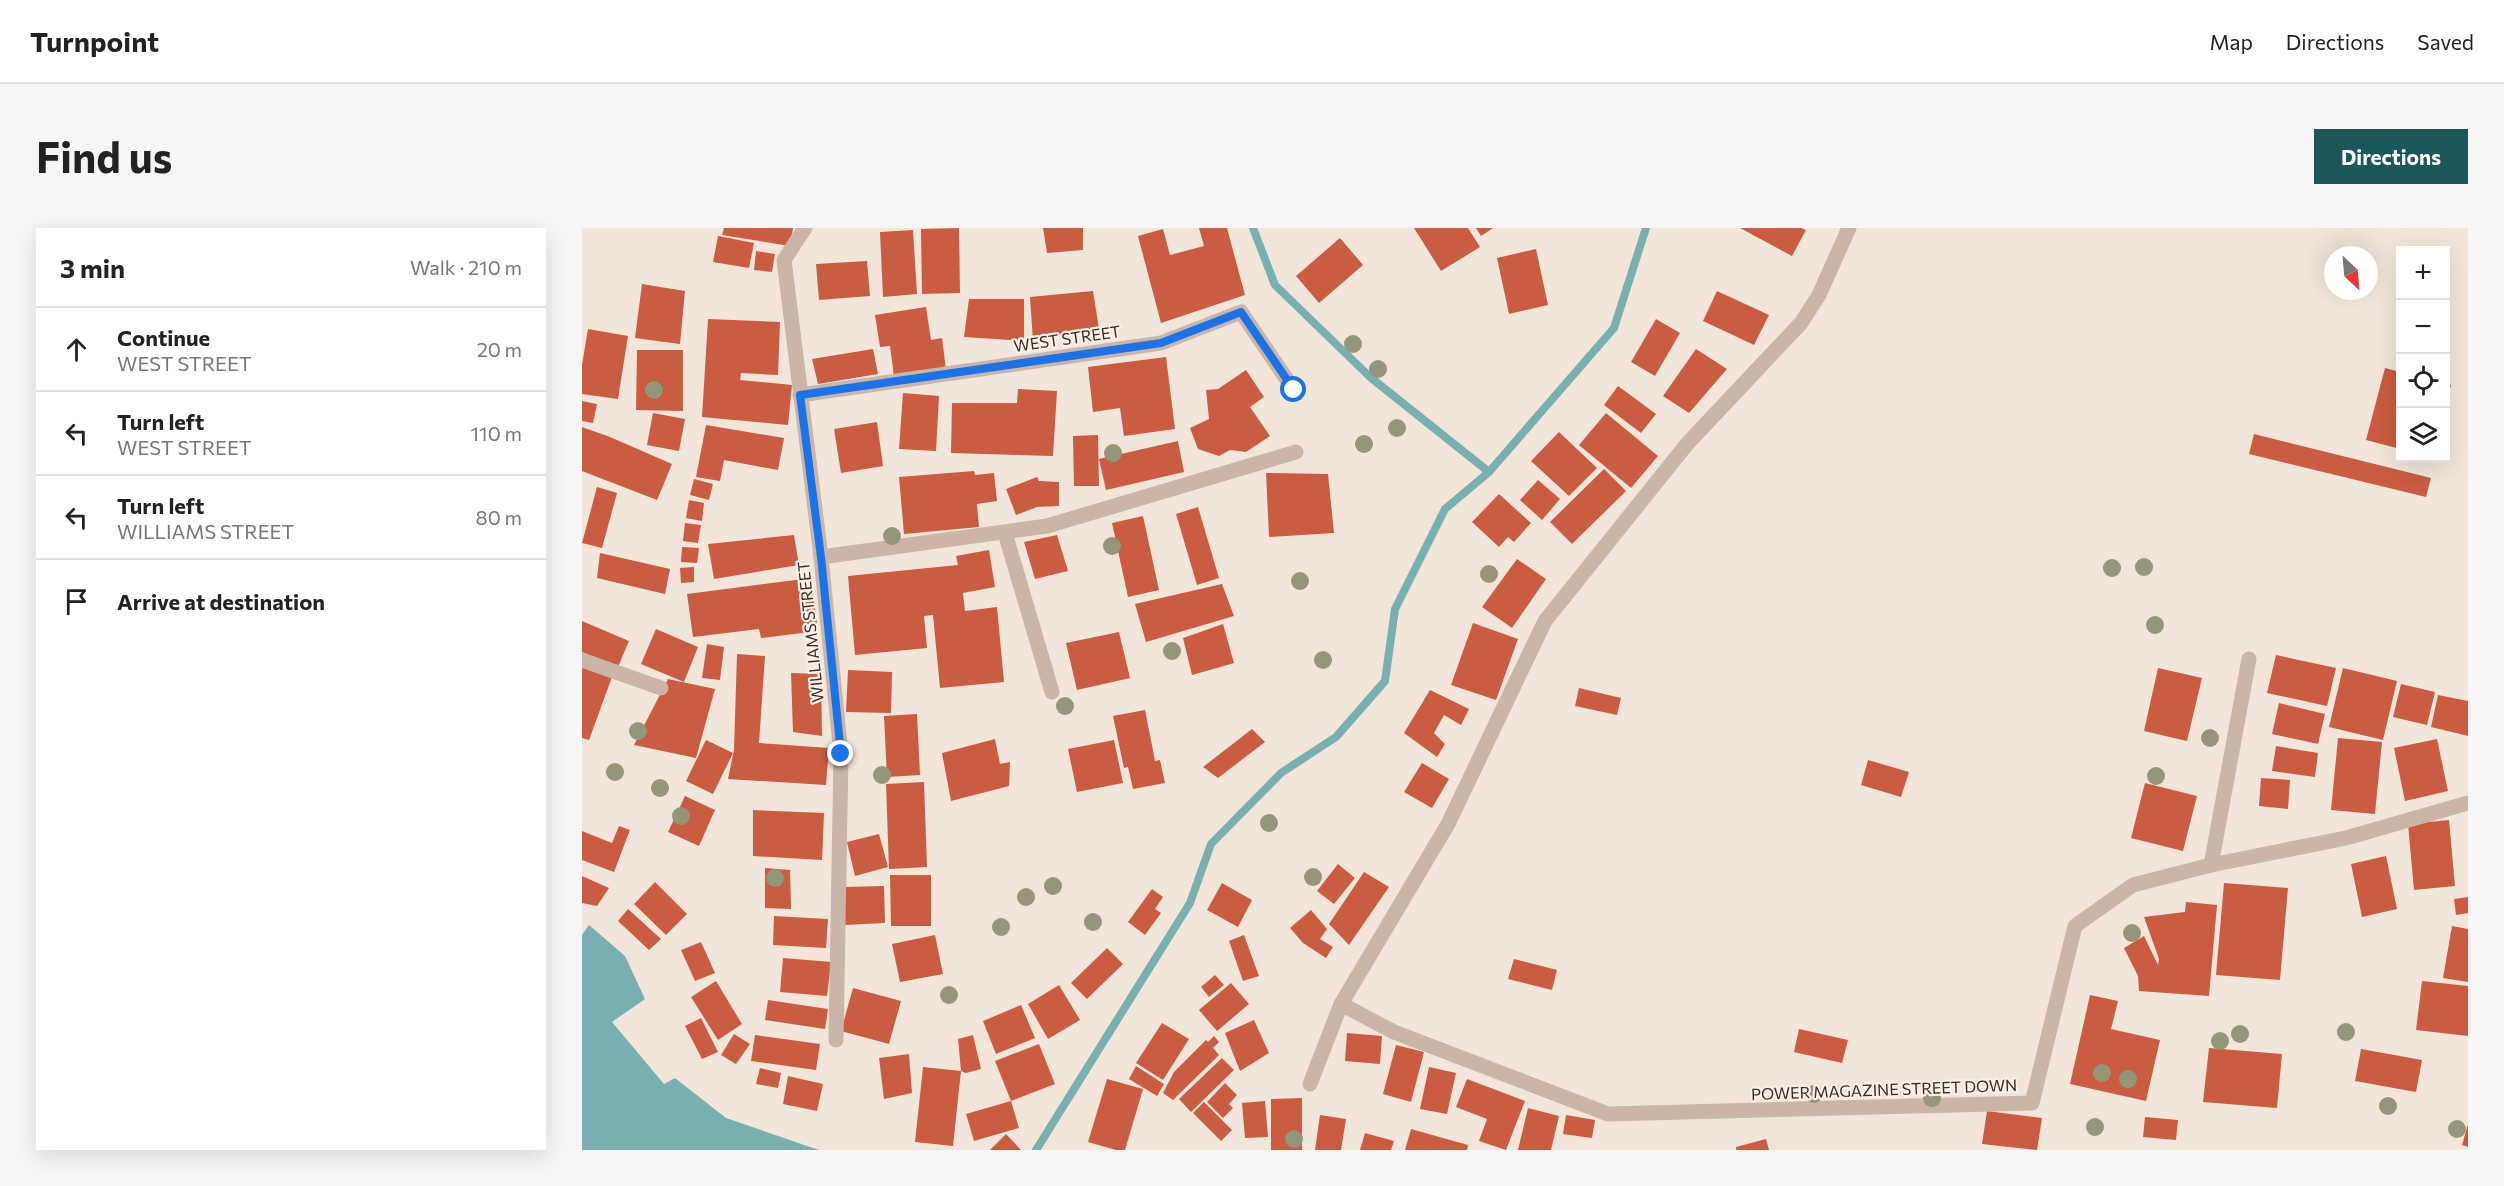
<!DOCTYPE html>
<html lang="en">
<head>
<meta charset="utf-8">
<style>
  body { margin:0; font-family:Commissioner,sans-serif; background:#f6f6f6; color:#222 }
  .controls { position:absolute; right:18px; top:18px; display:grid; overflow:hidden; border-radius:0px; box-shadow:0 6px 24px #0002 }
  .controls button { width:54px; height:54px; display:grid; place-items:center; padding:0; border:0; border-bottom:2px solid #e0e0e0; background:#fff; color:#222; font:30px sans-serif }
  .compass { position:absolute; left:1742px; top:18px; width:54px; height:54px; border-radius:50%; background:#fff; box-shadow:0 6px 24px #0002; rotate:154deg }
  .stop { position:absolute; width:18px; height:18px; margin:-14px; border:4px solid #1a73e8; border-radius:50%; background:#fff }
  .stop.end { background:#1a73e8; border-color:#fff; box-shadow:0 2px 6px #0008 }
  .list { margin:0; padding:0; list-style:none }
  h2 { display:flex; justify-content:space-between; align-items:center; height:78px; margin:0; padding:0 24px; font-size:26px }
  h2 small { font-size:20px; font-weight:400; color:#767676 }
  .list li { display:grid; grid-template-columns:39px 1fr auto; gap:18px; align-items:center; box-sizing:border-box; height:84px; padding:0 24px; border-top:2px solid #e0e0e0 }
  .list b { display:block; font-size:22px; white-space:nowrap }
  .list p { margin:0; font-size:20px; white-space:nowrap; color:#767676 }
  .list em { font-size:20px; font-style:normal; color:#767676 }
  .icon { flex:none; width:33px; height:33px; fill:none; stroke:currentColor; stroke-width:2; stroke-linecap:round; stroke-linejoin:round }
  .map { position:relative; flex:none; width:1886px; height:922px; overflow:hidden; border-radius:0px }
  header { display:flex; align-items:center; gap:36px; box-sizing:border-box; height:84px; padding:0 30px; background:#fff; border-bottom:2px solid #e0e0e0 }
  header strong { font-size:28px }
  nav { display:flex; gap:33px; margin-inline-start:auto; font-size:21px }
  .intro { display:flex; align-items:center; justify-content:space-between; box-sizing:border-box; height:144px; padding:0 36px }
  h1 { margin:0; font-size:42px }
  .button { padding:15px 27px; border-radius:0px; background:#1b5759; color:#fff; font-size:21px; font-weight:700 }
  main { display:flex; gap:36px; padding:0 36px }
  aside { flex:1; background:#fff; border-radius:0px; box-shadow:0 6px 24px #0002 }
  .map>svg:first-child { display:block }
  .water { fill:#78b0b0 }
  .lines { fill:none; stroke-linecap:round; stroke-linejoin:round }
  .stream { stroke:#78b0b0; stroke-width:8 }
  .building { fill:#c95c41 }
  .street { stroke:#cab5a6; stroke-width:15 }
  .tree { fill:#949679 }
  .route { stroke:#1a73e8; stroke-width:8 }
  .labels { text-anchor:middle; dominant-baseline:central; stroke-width:4.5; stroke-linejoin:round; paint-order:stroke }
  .street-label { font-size:16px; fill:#362b27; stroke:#faf0e6 }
</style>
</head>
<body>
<header>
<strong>Turnpoint</strong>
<nav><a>Map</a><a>Directions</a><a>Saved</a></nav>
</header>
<div class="intro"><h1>Find us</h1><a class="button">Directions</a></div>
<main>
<aside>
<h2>3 min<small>Walk · 210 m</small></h2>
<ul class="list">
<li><svg class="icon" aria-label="ahead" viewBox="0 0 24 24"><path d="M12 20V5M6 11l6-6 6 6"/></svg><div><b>Continue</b><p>WEST STREET</p></div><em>20 m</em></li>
<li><svg class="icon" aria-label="left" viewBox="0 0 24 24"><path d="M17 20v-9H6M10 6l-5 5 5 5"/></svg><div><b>Turn left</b><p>WEST STREET</p></div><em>110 m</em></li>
<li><svg class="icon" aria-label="left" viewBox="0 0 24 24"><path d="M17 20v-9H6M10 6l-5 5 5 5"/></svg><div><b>Turn left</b><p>WILLIAMS STREET</p></div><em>80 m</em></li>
<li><svg class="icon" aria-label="arrive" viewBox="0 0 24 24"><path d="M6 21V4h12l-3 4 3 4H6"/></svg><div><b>Arrive at destination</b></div></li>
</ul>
</aside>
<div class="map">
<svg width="1886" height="922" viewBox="0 0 1886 922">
  <rect width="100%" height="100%" fill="#f2e6da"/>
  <!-- water -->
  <polygon class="water" points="7,697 43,728 63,771 30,794 82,856 93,850 144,890 237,922 0,922 0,707"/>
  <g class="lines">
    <!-- stream -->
    <g class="stream">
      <polyline points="671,0 693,57 788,149 907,244"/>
      <polyline points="454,922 608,675 629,616 699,545 754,509 803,453 813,381 863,281 907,244 1032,100 1064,0"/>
    </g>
  </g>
  <!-- building -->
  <g class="building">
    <polygon points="142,0 211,0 208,18 140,7"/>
    <polygon points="377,0 378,65 340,66 339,1"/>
    <polygon points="461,0 501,0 501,22 465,25"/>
    <polygon points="617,0 645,0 663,67 579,95 556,8 581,1 588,27 622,18"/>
    <polygon points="832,0 886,0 898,19 859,43"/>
    <polygon points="894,0 911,0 899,8"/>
    <polygon points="1158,0 1219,0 1224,2 1210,28"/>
    <polygon points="331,2 335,66 301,69 298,4"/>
    <polygon points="136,8 172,15 167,40 131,34"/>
    <polygon points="758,10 781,37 737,75 714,48"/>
    <polygon points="954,21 966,77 927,86 915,30"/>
    <polygon points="174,23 193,26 190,44 172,42"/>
    <polygon points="285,33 288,68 237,72 234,36"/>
    <polygon points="60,56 103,63 98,116 53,110"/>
    <polygon points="511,63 517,101 451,113 448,69"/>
    <polygon points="1135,63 1187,87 1172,117 1121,93"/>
    <polygon points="387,71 442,71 442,113 382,109"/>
    <polygon points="344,79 349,112 360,110 364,142 312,149 308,118 298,119 293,87"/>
    <polygon points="126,91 198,94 196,147 159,145 158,152 210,157 206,197 120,189"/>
    <polygon points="1074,91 1098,105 1073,148 1049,134"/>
    <polygon points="6,101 46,108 36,171 0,166 0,137"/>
    <polygon points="291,121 296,146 236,156 230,131"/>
    <polygon points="1114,121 1145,141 1107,185 1081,168"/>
    <polygon points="55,122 101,122 101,183 54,182"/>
    <polygon points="584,129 593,201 542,208 538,180 511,184 506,139"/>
    <polygon points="1803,140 1818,144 1818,221 1784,212"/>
    <polygon points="664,142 682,169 668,179 688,208 664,224 648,222 637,228 616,221 608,200 627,191 624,162 636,161"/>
    <polygon points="1864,155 1869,157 1864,175"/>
    <polygon points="1036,158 1074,186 1059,205 1022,177"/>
    <polygon points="436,161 475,163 471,228 369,225 370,175 435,175"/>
    <polygon points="321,165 357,168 354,223 317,221"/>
    <polygon points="0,173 15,176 11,195 0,193"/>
    <polygon points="71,185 103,191 97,223 65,217"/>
    <polygon points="1024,185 1076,228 1049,260 997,217"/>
    <polygon points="295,194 301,238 259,245 252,201"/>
    <polygon points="124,197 202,210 196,242 142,232 138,253 114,249"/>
    <polygon points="0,199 28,209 90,236 75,272 0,243"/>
    <polygon points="977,204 1015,240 987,268 949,233"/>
    <polygon points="1672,206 1849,250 1844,269 1667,226"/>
    <polygon points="516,207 517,258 492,258 491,208"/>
    <polygon points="596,213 602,244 524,262 517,231"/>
    <polygon points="1022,241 1044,263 990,316 968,294"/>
    <polygon points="392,243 393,247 412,245 415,273 395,276 397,299 322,306 317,249"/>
    <polygon points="684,245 746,246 752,305 687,309"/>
    <polygon points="455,249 457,253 477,254 477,278 455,279 434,287 424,261"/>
    <polygon points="112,251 131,256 127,272 108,267"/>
    <polygon points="956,252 978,271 960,292 938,272"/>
    <polygon points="15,259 35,265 20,320 0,315"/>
    <polygon points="917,266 949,295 932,314 926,309 917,319 890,294"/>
    <polygon points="107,272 122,275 120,293 104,290"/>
    <polygon points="616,279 637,350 615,357 594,286"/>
    <polygon points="561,288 577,362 546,369 530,295"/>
    <polygon points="103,295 119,297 116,315 101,313"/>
    <polygon points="212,307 217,337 132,351 126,316"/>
    <polygon points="475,307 486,343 453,351 442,314"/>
    <polygon points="100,319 117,320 115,335 99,334"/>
    <polygon points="407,322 413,359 381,365 383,383 415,379 422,454 358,460 351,387 342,388 345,420 273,427 266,348 376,337 374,328"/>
    <polygon points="18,325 88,341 83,366 15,350"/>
    <polygon points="935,331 964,351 930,400 900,379"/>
    <polygon points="112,339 112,354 99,355 98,340"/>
    <polygon points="229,350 236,403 179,410 177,401 111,409 105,366"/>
    <polygon points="640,356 652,388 564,414 553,376"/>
    <polygon points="0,393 47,413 36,439 0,424"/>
    <polygon points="891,395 936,411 914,472 869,457"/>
    <polygon points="641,396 652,435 610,447 601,410"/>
    <polygon points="74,401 116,419 102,454 59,436"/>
    <polygon points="537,404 548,450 495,462 484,415"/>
    <polygon points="125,416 142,419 138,452 120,450"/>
    <polygon points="155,426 183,428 177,515 247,520 244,557 146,551 152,522"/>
    <polygon points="1694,427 1754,440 1745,478 1685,465"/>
    <polygon points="0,438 30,449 7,512 0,510"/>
    <polygon points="1576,440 1620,450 1605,513 1562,503"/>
    <polygon points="1761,440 1815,453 1801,512 1747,499"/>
    <polygon points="266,442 310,444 309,485 264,484"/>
    <polygon points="209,445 239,446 240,508 211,504"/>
    <polygon points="86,451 133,461 114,530 52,517"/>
    <polygon points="1819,456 1853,464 1845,497 1811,489"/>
    <polygon points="997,460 1039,470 1035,487 993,478"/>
    <polygon points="848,462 887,481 879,497 862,487 852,505 863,516 855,529 822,505"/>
    <polygon points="1856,467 1886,473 1886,508 1849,499"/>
    <polygon points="1697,475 1743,486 1736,516 1690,506"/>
    <polygon points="563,482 573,533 578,532 583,555 551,561 546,539 542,540 531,488"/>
    <polygon points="335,486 338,547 305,549 302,488"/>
    <polygon points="670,501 683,514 636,550 621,539"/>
    <polygon points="1756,510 1800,514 1793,586 1749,582"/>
    <polygon points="413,511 418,536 428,534 427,558 369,573 360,525"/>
    <polygon points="1855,511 1866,563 1823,573 1812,520"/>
    <polygon points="124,512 151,525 131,566 104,553"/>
    <polygon points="532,512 541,555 495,564 486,521"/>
    <polygon points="1694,518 1736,525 1733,549 1690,543"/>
    <polygon points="1286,532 1327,544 1319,569 1279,557"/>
    <polygon points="840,535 867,551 850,580 822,564"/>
    <polygon points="1679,550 1708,552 1706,581 1677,578"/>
    <polygon points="342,554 345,639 307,641 304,556"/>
    <polygon points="1563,555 1615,568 1601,623 1549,610"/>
    <polygon points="103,568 133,582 117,618 86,604"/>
    <polygon points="171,582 242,585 240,632 171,628"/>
    <polygon points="1867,592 1873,658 1832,662 1826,596"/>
    <polygon points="37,598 48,602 32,644 0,632 0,603 30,615"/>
    <polygon points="297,606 306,639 273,648 265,614"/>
    <polygon points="1804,628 1815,681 1780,689 1769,636"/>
    <polygon points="756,636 773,650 752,676 735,663"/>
    <polygon points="183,640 208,642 209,681 183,680"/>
    <polygon points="782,644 807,659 767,717 747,696"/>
    <polygon points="308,647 349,647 349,698 309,698"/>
    <polygon points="0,648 27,660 15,678 0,675"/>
    <polygon points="73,654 105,686 84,707 52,676"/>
    <polygon points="640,655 670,672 656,699 625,682"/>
    <polygon points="1642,655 1706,660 1698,752 1634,747"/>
    <polygon points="302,658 303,695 263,697 262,659"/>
    <polygon points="570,661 581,669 573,681 579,685 563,707 546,694"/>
    <polygon points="1886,669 1886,685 1874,687 1872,671"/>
    <polygon points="1604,674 1635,677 1627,768 1557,763 1556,748 1542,720 1562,708 1576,737 1577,731 1562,689 1603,684"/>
    <polygon points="46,681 79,711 67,722 36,693"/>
    <polygon points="729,682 745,701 738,711 751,719 744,730 721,715 708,700"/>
    <polygon points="192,688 246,691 244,720 191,717"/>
    <polygon points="1870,698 1886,701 1886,754 1861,750"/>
    <polygon points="353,707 361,746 318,754 310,716"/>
    <polygon points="662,707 677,748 661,753 647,713"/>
    <polygon points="119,714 133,745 113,753 99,722"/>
    <polygon points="525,720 541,736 505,771 489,755"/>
    <polygon points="201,730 249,734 245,768 198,764"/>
    <polygon points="932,731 975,742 970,762 926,751"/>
    <polygon points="633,747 642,757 627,769 619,759"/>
    <polygon points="134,753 160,796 136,812 109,769"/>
    <polygon points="1840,753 1886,758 1886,808 1834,802"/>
    <polygon points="649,755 667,776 635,803 617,782"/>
    <polygon points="477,757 498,792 466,811 446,776"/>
    <polygon points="271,760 319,773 307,816 259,803"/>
    <polygon points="1508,767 1536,773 1529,801 1578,812 1564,873 1488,856"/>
    <polygon points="186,772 246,781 243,801 183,792"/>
    <polygon points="439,777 453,810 414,826 401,793"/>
    <polygon points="119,790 136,824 120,831 103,798"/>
    <polygon points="672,792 687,825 658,843 643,805"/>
    <polygon points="580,795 607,811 581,852 554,835"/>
    <polygon points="1217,801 1266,812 1260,835 1212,824"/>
    <polygon points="765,805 800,808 798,836 763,833"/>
    <polygon points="152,806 168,816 154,836 139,827"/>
    <polygon points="173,807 238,816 234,842 169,833"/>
    <polygon points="391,807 399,841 384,845 379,843 376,811"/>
    <polygon points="632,808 637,814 631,820 637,827 591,872 581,865 592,844 624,812 626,814"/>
    <polygon points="457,816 473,856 429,873 437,900 392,913 384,886 429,873 413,833"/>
    <polygon points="814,817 842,824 829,874 801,866"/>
    <polygon points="1627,820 1700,826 1695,880 1621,874"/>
    <polygon points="1779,821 1840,832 1834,864 1773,853"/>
    <polygon points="327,826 330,865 302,871 297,830"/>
    <polygon points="640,830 652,842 609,884 597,871"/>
    <polygon points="554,838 582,856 575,868 547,851"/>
    <polygon points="341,839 379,843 371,918 333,914"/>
    <polygon points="847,839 874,845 865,886 838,881"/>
    <polygon points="178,840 199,845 196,860 174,856"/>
    <polygon points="206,848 241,856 235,883 201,876"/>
    <polygon points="525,851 561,861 543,922 534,922 506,914"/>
    <polygon points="885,851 943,873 924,922 897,913 905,891 874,879"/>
    <polygon points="643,855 655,867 647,876 651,880 641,890 625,874"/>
    <polygon points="720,870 720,922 689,922 689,871"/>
    <polygon points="683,873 686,909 663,910 660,875"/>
    <polygon points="622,874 650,902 639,913 611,885"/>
    <polygon points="946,880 977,888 969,922 936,922"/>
    <polygon points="1405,883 1460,890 1455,922 1400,916"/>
    <polygon points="738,887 764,891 759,922 733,922"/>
    <polygon points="984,887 1013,892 1010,910 981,906"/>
    <polygon points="1563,889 1596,892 1594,912 1561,909"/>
    <polygon points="1886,896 1886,919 1880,917"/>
    <polygon points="829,901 886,917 885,922 823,922"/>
    <polygon points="783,905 812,913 809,922 778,922"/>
    <polygon points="424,906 439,922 408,922"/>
    <polygon points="1184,911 1187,922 1154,922 1154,919"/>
  </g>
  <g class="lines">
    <!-- street -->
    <g class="street">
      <polyline points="223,0 202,32 239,329 259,526 254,812"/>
      <polyline points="218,167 579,115 659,84 712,162"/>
      <polyline points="423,305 470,464"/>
      <polyline points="239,329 465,298 714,224"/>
      <polyline points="0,432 79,460"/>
      <polyline points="1629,637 1667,431"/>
      <polyline points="759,776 812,804 1026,886 1450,875 1493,698 1551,657 1629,637 1764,610 1886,575"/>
      <polyline points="728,856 759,776 866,596 963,393 1105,216 1219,95 1237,67 1267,0"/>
    </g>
  </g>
  <!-- trees -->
  <g class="tree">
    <circle cx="771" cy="116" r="9"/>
    <circle cx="796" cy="141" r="9"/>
    <circle cx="72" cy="162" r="9"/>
    <circle cx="815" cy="200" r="9"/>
    <circle cx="782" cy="216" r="9"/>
    <circle cx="531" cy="225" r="9"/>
    <circle cx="310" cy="308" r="9"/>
    <circle cx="530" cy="318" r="9"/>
    <circle cx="1562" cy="339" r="9"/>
    <circle cx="1530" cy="340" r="9"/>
    <circle cx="907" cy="346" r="9"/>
    <circle cx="718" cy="353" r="9"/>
    <circle cx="1573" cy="397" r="9"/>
    <circle cx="590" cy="423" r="9"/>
    <circle cx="741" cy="432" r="9"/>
    <circle cx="483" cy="478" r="9"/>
    <circle cx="56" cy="503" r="9"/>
    <circle cx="1628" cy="510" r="9"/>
    <circle cx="33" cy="544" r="9"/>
    <circle cx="300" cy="547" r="9"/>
    <circle cx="1574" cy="548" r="9"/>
    <circle cx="78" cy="560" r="9"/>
    <circle cx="99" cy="588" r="9"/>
    <circle cx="687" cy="595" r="9"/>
    <circle cx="731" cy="649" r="9"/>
    <circle cx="193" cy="650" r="9"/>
    <circle cx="471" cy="658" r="9"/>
    <circle cx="444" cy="669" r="9"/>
    <circle cx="511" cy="694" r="9"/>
    <circle cx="419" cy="699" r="9"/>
    <circle cx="1550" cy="705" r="9"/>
    <circle cx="367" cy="767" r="9"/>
    <circle cx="1764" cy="804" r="9"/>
    <circle cx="1658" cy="806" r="9"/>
    <circle cx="1638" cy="813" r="9"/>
    <circle cx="1520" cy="845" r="9"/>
    <circle cx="1546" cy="851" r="9"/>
    <circle cx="1232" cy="866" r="9"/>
    <circle cx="1350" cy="870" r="9"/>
    <circle cx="1806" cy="878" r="9"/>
    <circle cx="1513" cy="899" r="9"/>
    <circle cx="1875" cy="901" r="9"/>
    <circle cx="712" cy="911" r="9"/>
  </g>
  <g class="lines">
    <!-- route -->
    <polyline class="route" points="259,526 239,329 218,167 579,115 659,84 712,162"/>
  </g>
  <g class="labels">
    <!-- street labels -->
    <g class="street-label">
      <text transform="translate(485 110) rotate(-8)">WEST STREET</text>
      <text transform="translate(228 404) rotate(-96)">WILLIAMS STREET</text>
      <text transform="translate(1302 861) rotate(-2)">POWER MAGAZINE STREET DOWN</text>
    </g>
  </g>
</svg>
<div class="controls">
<button>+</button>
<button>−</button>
<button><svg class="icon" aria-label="locate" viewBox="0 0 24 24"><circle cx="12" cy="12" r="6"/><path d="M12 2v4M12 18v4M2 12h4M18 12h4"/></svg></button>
<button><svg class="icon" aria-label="layers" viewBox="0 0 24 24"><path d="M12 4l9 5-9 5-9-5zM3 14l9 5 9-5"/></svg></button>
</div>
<svg class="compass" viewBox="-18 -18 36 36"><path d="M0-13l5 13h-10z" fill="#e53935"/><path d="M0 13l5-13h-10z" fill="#767676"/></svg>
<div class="stop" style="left:712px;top:162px"></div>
<div class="stop end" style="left:259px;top:526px"></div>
</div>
</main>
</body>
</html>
